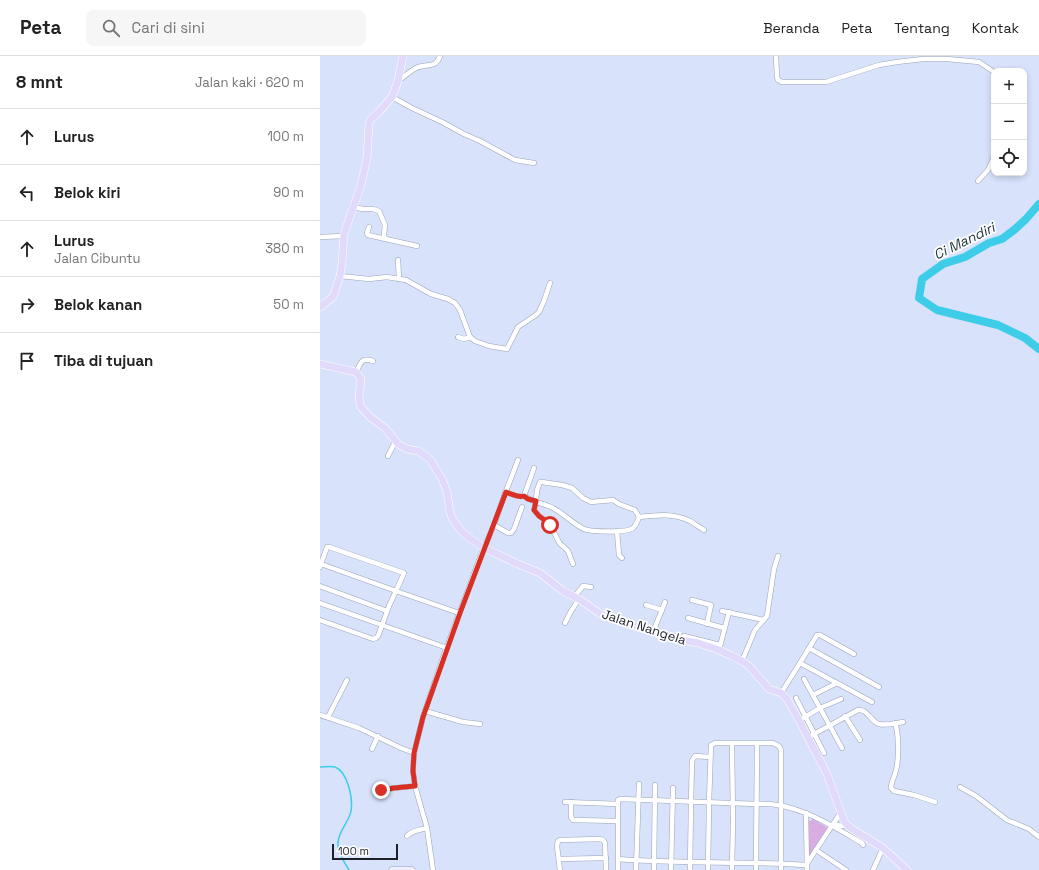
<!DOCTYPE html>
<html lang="id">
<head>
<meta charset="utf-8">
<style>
  body { margin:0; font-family:"Space Grotesk",sans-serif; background:#f6f6f6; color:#222 }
  .controls { position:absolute; right:12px; top:12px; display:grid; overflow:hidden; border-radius:8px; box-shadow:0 2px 6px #0003 }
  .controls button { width:36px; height:36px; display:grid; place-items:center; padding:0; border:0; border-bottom:1px solid #e0e0e0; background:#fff; color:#222; font:20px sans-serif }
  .scale { position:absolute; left:12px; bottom:10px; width:66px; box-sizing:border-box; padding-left:4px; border:2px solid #1d2029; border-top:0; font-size:11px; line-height:14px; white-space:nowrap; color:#1d2029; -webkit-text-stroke:3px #fff; paint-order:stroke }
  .stop { position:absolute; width:12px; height:12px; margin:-9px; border:3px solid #d93025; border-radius:50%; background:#fff }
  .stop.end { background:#d93025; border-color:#fff; box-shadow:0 1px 4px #0008 }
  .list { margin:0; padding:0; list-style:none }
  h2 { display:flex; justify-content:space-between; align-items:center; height:52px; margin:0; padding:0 16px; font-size:17px }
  h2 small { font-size:13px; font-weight:400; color:#767676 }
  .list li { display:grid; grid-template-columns:26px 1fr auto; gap:12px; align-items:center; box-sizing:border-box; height:56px; padding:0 16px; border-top:1px solid #e0e0e0 }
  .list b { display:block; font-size:15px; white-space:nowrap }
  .list p { margin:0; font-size:13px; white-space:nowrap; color:#767676 }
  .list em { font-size:13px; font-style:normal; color:#767676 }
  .icon { flex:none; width:22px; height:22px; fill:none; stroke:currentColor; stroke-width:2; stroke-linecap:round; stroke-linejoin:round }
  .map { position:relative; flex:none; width:719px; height:814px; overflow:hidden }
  header { display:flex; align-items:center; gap:24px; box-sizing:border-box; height:56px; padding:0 20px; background:#fff; border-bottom:1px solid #e0e0e0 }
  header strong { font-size:19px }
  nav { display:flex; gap:22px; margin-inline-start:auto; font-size:14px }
  .search { width:280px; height:36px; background:#f6f6f6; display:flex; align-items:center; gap:10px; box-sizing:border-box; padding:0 14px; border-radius:8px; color:#767676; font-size:15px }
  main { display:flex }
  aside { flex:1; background:#fff }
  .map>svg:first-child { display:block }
  .green { fill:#daade2 }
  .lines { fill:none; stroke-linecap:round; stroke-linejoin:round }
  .stream { stroke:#3dcde9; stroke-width:1.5 }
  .river { stroke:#3dcde9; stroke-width:8 }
  .street-casing { stroke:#99a2b8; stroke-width:5.5 }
  .secondary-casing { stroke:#99a2b8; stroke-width:7 }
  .primary-casing { stroke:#fff; stroke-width:8 }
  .street { stroke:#fff; stroke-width:4.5 }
  .secondary { stroke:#f0edfd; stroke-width:6 }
  .primary { stroke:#e2dafb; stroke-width:7 }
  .route { stroke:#d93025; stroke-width:5 }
  .labels { text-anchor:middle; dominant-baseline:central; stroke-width:3.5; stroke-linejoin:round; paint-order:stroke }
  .street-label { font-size:13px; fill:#1d2029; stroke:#fff }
  .water-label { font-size:14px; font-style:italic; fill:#1b3338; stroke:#fff }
</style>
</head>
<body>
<header>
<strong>Peta</strong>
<div class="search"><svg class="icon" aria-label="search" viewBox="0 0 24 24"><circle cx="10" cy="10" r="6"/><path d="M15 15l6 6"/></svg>Cari di sini</div>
<nav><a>Beranda</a><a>Peta</a><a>Tentang</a><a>Kontak</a></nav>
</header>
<main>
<aside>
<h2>8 mnt<small>Jalan kaki · 620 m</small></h2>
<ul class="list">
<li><svg class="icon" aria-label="ahead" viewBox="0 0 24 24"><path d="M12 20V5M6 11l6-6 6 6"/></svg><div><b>Lurus</b></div><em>100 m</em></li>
<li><svg class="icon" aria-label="left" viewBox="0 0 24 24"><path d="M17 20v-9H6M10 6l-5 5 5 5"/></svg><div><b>Belok kiri</b></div><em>90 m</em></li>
<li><svg class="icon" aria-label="ahead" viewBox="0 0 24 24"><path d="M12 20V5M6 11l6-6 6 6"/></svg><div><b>Lurus</b><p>Jalan Cibuntu</p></div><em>380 m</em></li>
<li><svg class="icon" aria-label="right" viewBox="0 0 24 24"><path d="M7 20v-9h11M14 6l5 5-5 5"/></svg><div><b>Belok kanan</b></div><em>50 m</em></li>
<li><svg class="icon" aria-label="arrive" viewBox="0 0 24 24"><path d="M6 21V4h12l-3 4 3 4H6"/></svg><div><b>Tiba di tujuan</b></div></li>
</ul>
</aside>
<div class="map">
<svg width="719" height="814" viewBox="0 0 719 814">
  <rect width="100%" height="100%" fill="#d8e2fa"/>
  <!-- green -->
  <polygon class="green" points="493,763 508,772 489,803 488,802 488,766"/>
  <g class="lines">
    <!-- stream -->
    <path class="stream" d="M0 711C5 711 11 710 15 711 28 716 33 743 31 755 29 766 19 774 18 786 17 795 24 806 29 814"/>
    <!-- river -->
    <polyline class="river" points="719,148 706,163 694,174 682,183 669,187 645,201 623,208 602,223 599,242 617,254 678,269 705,282 719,293"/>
    <defs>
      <g id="street">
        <polyline points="456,0 457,21 458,24 462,26 506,26 559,9 577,6 603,3 627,3 659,6 674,16"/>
        <path d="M78 25C84 21 90 15 96 12 106 7 116 13 120 0"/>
        <polyline points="72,41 92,52 122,66 144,78 160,85 195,104 214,107"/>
        <polyline points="658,125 668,114 674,101"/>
        <polyline points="32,151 43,153 53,153 59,155 65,169 64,179 65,183"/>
        <polyline points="49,171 47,177 48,179 97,190"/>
        <polyline points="0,181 23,180"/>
        <polyline points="78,204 79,223"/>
        <polyline points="20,220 49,223 67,221 86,224 111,238 128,243 135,247 140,254 150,281 155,285 169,290 187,293 198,271 216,259 219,256 224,245 230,227"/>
        <polyline points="138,281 144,283 150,281"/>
        <path d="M36 316C41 307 41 301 53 305"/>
        <polyline points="68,400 75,386"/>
        <path d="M185 436C191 438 198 442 204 440L214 412"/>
        <path d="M204 440C212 446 223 447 233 452 243 457 253 468 264 473 271 476 307 477 313 472 316 469 318 464 319 461L315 454 299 448 293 444 271 446 263 442 252 432 242 429 222 426H220L217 434 216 445 214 454 219 460 227 465 230 469 240 488 245 492 248 495 253 508"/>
        <path d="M319 461C336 459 354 457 370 465 375 468 379 471 384 474"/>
        <polyline points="174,469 188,477 191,477 194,473 202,451"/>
        <polyline points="297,475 299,499 302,502"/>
        <polyline points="0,511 1,508 76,535 84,517 9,491 7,491 6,494 1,508"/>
        <polyline points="0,530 67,555"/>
        <polyline points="255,540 263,530 271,531"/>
        <polyline points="372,544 391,549 387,568"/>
        <polyline points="0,547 127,592"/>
        <polyline points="326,549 342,554"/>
        <polyline points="402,555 444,564"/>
        <polyline points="368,562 404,572"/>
        <polyline points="0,564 53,583 56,582 58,580 69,550 76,535 139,557"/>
        <polyline points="245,567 250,557 259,543"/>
        <polyline points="333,576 345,546"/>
        <polyline points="364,580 400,589"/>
        <polyline points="489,592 559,631"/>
        <polyline points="399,594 409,556"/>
        <polyline points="422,605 435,574 447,560 454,513 458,500"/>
        <polyline points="480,607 552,646"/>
        <polyline points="484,623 522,692"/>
        <polyline points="461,637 480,607 497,579 500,579 534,598"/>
        <polyline points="493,639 517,627"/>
        <polyline points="476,642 504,697"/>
        <polyline points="105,655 143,666 160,668"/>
        <polyline points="0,659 39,672 81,692 94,697"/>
        <polyline points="525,660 540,684"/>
        <polyline points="8,661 27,624"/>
        <polyline points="483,662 500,652 521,643"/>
        <path d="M575 667C579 678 579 703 576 714 575 720 571 726 571 732L574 735 594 739 615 746"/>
        <path d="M488 682 494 678 538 654C548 653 551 666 559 668 567 670 575 667 583 666"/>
        <polyline points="52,693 58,680"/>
        <polyline points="640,731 656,740 687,764 709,773 719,781"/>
        <polyline points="61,735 74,732 95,730"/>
        <polyline points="245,746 298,748"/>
        <polyline points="251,746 251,761 253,764 298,765"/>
        <polyline points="486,757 487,814"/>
        <polyline points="514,768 522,770 528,770"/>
        <path d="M87 780C92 774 100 774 107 772"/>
        <polyline points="496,794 526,814"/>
        <polyline points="239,803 286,802"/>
        <path d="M298 803C361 808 424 805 486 809L521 756"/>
        <polyline points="113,814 107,772 95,730 93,715 94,697 103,661 125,596 161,499 174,469 183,443 198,404"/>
        <polyline points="240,814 237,790 238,785 240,784 280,783 283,784 285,787 286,814"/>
        <path d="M298 814V744L300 743 436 748C474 745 511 769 542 787L543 789"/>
        <polyline points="316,814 319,728"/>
        <polyline points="334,814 335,729"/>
        <polyline points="351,814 353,732"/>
        <polyline points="370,814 371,746 372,705 373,703 375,700 390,701"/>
        <polyline points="388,814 389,747 391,689 395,687 453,687 459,690 461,694 461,814"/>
        <polyline points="412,814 413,764 412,688"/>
        <polyline points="436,814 437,688"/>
        <polyline points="553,814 563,792"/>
      </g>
      <polyline id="secondary" points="72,814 92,814"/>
      <g id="primary">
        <polyline points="0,251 13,241 20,220 22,207 24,178 41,129 47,102 49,67 51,63 58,57 72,41 78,25 83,0"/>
        <polyline points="0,308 36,316 41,323 39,341 40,348 41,351 50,361 65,372 78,388 87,393 98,395 107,401 111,405 122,423 127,436 130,456 132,462 141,475 152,484 164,492 198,508 220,517 243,535 259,543 282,559 356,583 378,587 399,594 410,599 422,605 429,610 449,633 461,637 467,643 479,664 507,718 524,765 528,770 532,773 563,792 587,814"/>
      </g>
    </defs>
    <!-- street casing -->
    <use href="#street" class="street-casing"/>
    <!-- secondary casing -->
    <use href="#secondary" class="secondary-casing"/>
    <!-- primary casing -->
    <use href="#primary" class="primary-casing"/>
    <!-- street -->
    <use href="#street" class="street"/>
    <!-- secondary -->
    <use href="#secondary" class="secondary"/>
    <!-- primary -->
    <use href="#primary" class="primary"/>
  </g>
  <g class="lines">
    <!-- route -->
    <path class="route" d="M61 734 74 732 95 730 93 715 94 697 103 661 140 557 186 436C191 438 198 442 204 440L208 443 216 445 214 454 219 460 226 465 230 469"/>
  </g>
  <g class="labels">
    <!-- street labels -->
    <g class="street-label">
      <text transform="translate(324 571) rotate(18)">Jalan Nangela</text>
    </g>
    <!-- water labels -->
    <g class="water-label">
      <text transform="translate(644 185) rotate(-26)">Ci Mandiri</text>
    </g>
  </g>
</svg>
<div class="controls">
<button>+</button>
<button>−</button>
<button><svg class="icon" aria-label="locate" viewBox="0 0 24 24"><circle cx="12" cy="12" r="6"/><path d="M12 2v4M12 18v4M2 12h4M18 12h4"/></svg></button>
</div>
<div class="scale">100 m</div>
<div class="stop" style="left:230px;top:469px"></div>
<div class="stop end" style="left:61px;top:734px"></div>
</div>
</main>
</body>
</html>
